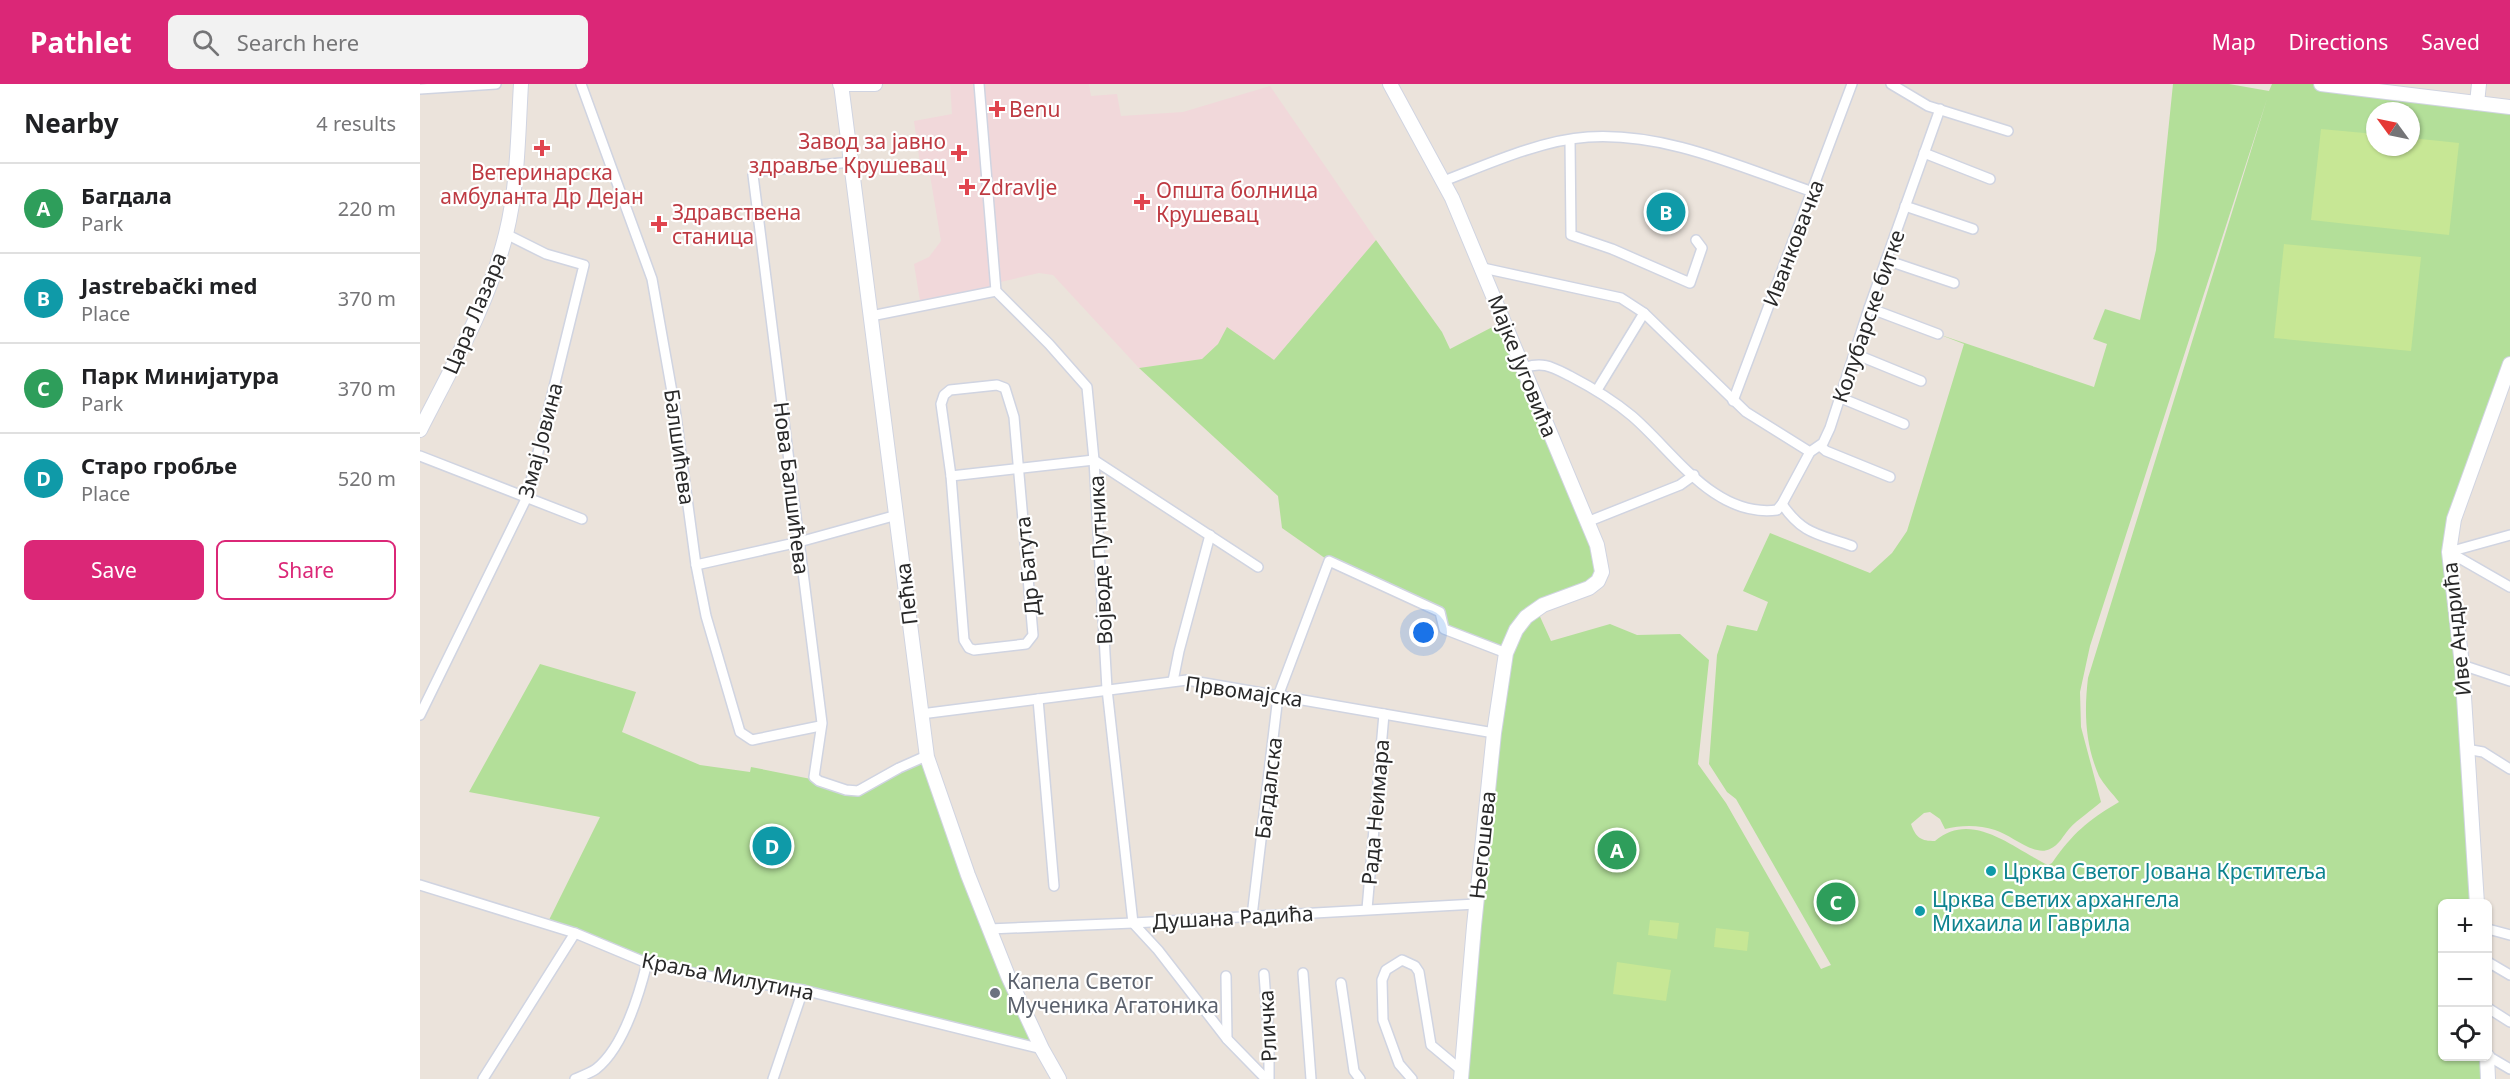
<!DOCTYPE html>
<html lang="en">
<head>
<meta charset="utf-8">
<style>
  body { margin:0; font-family:"Noto Sans",sans-serif; background:#f2f2f2; color:#202124 }
  .controls { position:absolute; right:18px; bottom:18px; display:grid; overflow:hidden; border-radius:9px; box-shadow:0 2px 4px #0004 }
  .controls button { width:54px; height:54px; display:grid; place-items:center; padding:0; border:0; border-bottom:2px solid #e0e0e0; background:#fff; color:#202124; font:30px sans-serif }
  .compass { position:absolute; left:1946px; top:18px; width:54px; height:54px; border-radius:50%; background:#fff; box-shadow:0 2px 4px #0004; rotate:303deg }
  .you { position:absolute; left:1004px; top:549px; width:21px; height:21px; margin:-15px; border:4px solid #fff; border-radius:50%; background:#1a73e8; box-shadow:0 0 0 9px #1a73e833 }
  .badge { display:grid; place-items:center; width:39px; height:39px; border-radius:50%; background:#db2777; color:#fff; font-size:20px; font-weight:700 }
  .pin { position:absolute; translate:-50% -50%; border:3px solid #fff; box-shadow:0 2px 6px #0006 }
  .list { margin:0; padding:0; list-style:none }
  h2 { display:flex; justify-content:space-between; align-items:center; height:78px; margin:0; padding:0 24px; font-size:26px }
  h2 small { font-size:20px; font-weight:400; color:#757577 }
  .list li { display:grid; grid-template-columns:39px 1fr auto; gap:18px; align-items:center; box-sizing:border-box; height:90px; padding:0 24px; border-top:2px solid #e0e0e0 }
  .list b { display:block; font-size:22px; white-space:nowrap }
  .list p { margin:0; font-size:20px; white-space:nowrap; color:#757577 }
  .list em { font-size:20px; font-style:normal; color:#757577 }
  .actions { display:flex; gap:12px; padding:18px 24px }
  .actions a { flex:1; padding:14px 0; border:2px solid #db2777; border-radius:9px; text-align:center; font-size:21px; color:#db2777 }
  .actions .main { background:#db2777; color:#fff }
  .icon { flex:none; width:33px; height:33px; fill:none; stroke:currentColor; stroke-width:2; stroke-linecap:round; stroke-linejoin:round }
  .map { position:relative; flex:none; width:2090px; height:995px; overflow:hidden }
  header { display:flex; align-items:center; gap:36px; box-sizing:border-box; height:84px; padding:0 30px; background:#db2777; color:#fff }
  header strong { font-size:28px }
  nav { display:flex; gap:33px; margin-inline-start:auto; font-size:21px }
  .search { width:420px; height:54px; background:#f2f2f2; display:flex; align-items:center; gap:15px; box-sizing:border-box; padding:0 21px; border-radius:9px; color:#757577; font-size:22px }
  main { display:flex }
  aside { flex:1; background:#fff }
  .map>svg:first-child { display:block }
  .medical { fill:#f1d8da }
  .green { fill:#b3df99; fill-rule:evenodd }
  .pitch { fill:#c7e795 }
  .lines { fill:none; stroke-linecap:round; stroke-linejoin:round }
  .street-casing { stroke:#d0d4e1; stroke-width:12 }
  .secondary-casing { stroke:#d0d4e1; stroke-width:16 }
  .street { stroke:#fff; stroke-width:9 }
  .secondary { stroke:#fff; stroke-width:14 }
  .health-dot { fill:#e0444e; stroke:#fff; stroke-width:2 }
  .culture-dot { fill:#0f9aa8; stroke:#fff; stroke-width:2 }
  .worship-dot { fill:#6b7280; stroke:#fff; stroke-width:2 }
  .labels { text-anchor:middle; dominant-baseline:central; stroke-width:4.5; stroke-linejoin:round; paint-order:stroke }
  .health-label { font-size:21px; fill:#be3a42; stroke:#fff; text-anchor:start }
  .street-label { font-size:21px; fill:#292929; stroke:#fff }
  .culture-label { font-size:21px; fill:#0d838f; stroke:#fff; text-anchor:start }
  .worship-label { font-size:21px; fill:#5b616d; stroke:#fff; text-anchor:start }
</style>
</head>
<body>
<header>
<strong>Pathlet</strong>
<div class="search"><svg class="icon" aria-label="search" viewBox="0 0 24 24"><circle cx="10" cy="10" r="6"/><path d="M15 15l6 6"/></svg>Search here</div>
<nav><a>Map</a><a>Directions</a><a>Saved</a></nav>
</header>
<main>
<aside>
<h2>Nearby<small>4 results</small></h2>
<ul class="list">
<li><span class="badge" style="background:#2e9e5b">A</span><div><b>Багдала</b><p>Park</p></div><em>220 m</em></li>
<li><span class="badge" style="background:#0f9aa8">B</span><div><b>Jastrebački med</b><p>Place</p></div><em>370 m</em></li>
<li><span class="badge" style="background:#2e9e5b">C</span><div><b>Парк Минијатура</b><p>Park</p></div><em>370 m</em></li>
<li><span class="badge" style="background:#0f9aa8">D</span><div><b>Старо гробље</b><p>Place</p></div><em>520 m</em></li>
</ul>
<div class="actions"><a class="main">Save</a><a>Share</a></div>
</aside>
<div class="map">
<svg width="2090" height="995" viewBox="0 0 2090 995">
  <rect width="100%" height="100%" fill="#ebe3db"/>
  <!-- medical -->
  <polygon class="medical" points="530,0 669,0 671,12 697,10 701,32 763,28 850,2 956,156 854,276 798,260 782,275 719,284 633,191 619,189 576,199 576,207 501,223 494,180 509,173 521,157 508,79 500,80 494,37 532,30"/>
  <!-- green -->
  <g class="green">
    <path d="M1753 0H1809L1849 7 1852 0H1901L2090 23V280L2030 451 2057 819 2022 820V972L2067 973 2068 995H1041L1086 569 1024 545 1020 528 909 477 862 444 858 412 719 284 782 275 798 260 807 243 854 276 956 156 1022 248 1030 265 1084 237 1171 446 1178 497 1117 526 1131 557 1190 540 1217 551 1260 550 1289 576 1278 680 1306 719 1401 885 1411 881 1316 715 1307 708 1289 680 1297 571 1307 541 1337 547 1348 518 1323 507 1350 449 1450 489 1472 469 1487 447 1544 260 1518 250 1674 303 1687 260 1673 255 1685 225 1720 236 1736 166ZM1847 15 1668 594C1664 628 1665 660 1679 692 1684 701 1693 710 1699 718 1667 737 1653 749 1632 779L1628 781C1594 765 1552 725 1515 757 1501 757 1496 754 1491 740L1504 729 1510 728 1520 735 1525 745C1542 741 1559 741 1575 746 1592 751 1614 773 1630 765 1639 761 1643 752 1649 745 1658 735 1671 727 1681 718L1661 643 1660 608 1670 562ZM1955 27H1991V63H1955Z"/>
    <polygon points="120,580 216,608 202,648 280,681 330,688 331,683 401,697 444,709 507,673 622,965 384,906 227,879 127,840 180,733 49,708"/>
  </g>
  <!-- pitch -->
  <g class="pitch">
    <polygon points="1901,45 1955,50 1955,63 1991,63 1991,54 2039,59 2029,151 1891,136"/>
    <polygon points="1864,160 2001,173 1991,267 1854,254"/>
    <polygon points="1230,836 1259,839 1257,855 1228,851"/>
    <polygon points="1296,844 1329,848 1327,867 1294,863"/>
    <polygon points="1197,878 1251,886 1246,917 1193,910"/>
  </g>
  <g class="lines">
    <defs>
      <g id="street">
        <polyline points="161,0 232,195 255,325 276,481 286,532 320,648 332,656 400,642"/>
        <polyline points="559,0 576,207 629,260 667,303 674,376 687,605 713,839 738,866 807,955 846,995"/>
        <polyline points="1471,0 1508,22 1588,47"/>
        <polyline points="0,5 76,0"/>
        <polyline points="1150,56 1151,151 1192,165 1270,199 1282,164 1276,156"/>
        <polyline points="1504,69 1570,95"/>
        <polyline points="431,78 338,87 333,91 402,639 394,693 399,697 426,706 438,707 479,684 506,672"/>
        <path d="M1024 97C1068 80 1121 56 1168 53 1246 48 1320 83 1393 108"/>
        <polyline points="1485,122 1553,145"/>
        <polyline points="1466,176 1534,199"/>
        <polyline points="1063,184 1201,214 1224,229 1326,328 1390,368"/>
        <polyline points="1449,224 1518,250"/>
        <polyline points="451,232 576,207"/>
        <polyline points="1435,270 1501,297"/>
        <path d="M1103 284C1123 277 1132 283 1150 292 1173 304 1193 316 1212 332 1254 368 1294 434 1357 426L1362 420 1390 368 1403 359 1410 344 1449 224 1520 25"/>
        <polygon points="577,301 585,304 594,333 613,551 606,560 554,566 549,564 544,556 531,392 521,320 524,311 530,306"/>
        <polyline points="1177,306 1224,229"/>
        <polyline points="1421,314 1484,340"/>
        <polyline points="1313,317 1432,0"/>
        <polyline points="1400,362 1406,367 1470,393"/>
        <polyline points="0,372 162,435"/>
        <polyline points="674,376 838,483"/>
        <polyline points="531,392 674,376"/>
        <path d="M1362 420C1383 451 1399 450 1432 462"/>
        <polyline points="1167,438 1260,401 1274,391"/>
        <polyline points="2029,468 2090,503"/>
        <polyline points="2029,468 2090,451"/>
        <polyline points="276,481 379,458 477,431"/>
        <polyline points="2042,581 2090,597"/>
        <polyline points="753,597 759,567 790,451"/>
        <polyline points="618,615 634,802"/>
        <polyline points="501,630 767,596 1074,649"/>
        <polyline points="0,631 107,413 164,181 126,170 86,150"/>
        <polyline points="2046,665 2063,668 2090,685"/>
        <polyline points="0,801 155,849 227,879 293,893 383,906 622,965"/>
        <polyline points="947,825 964,630"/>
        <polyline points="832,832 858,612 909,477 1020,528 1024,545 1086,569"/>
        <polyline points="569,845 713,839 1056,820"/>
        <polyline points="2068,845 2090,851"/>
        <polyline points="2068,878 2090,891"/>
        <polyline points="883,889 891,995"/>
        <polyline points="844,890 849,957 849,995"/>
        <polyline points="806,892 807,955"/>
        <polyline points="921,899 934,987 940,995"/>
        <polyline points="2068,924 2090,938"/>
        <polyline points="2068,972 2090,985"/>
        <polyline points="63,995 155,849"/>
        <path d="M155 995C162 992 170 989 176 985 204 963 219 911 227 879"/>
        <polyline points="353,995 383,906"/>
        <polyline points="992,995 979,980 963,936 962,896 966,886 982,876 995,882 999,888 1011,961 1041,986"/>
      </g>
      <g id="secondary">
        <polyline points="420,0 455,0"/>
        <polyline points="421,0 507,673 548,791 588,892 622,965 639,995"/>
        <polyline points="970,0 1032,114 1177,461 1182,488 1178,497 1169,504 1123,521 1106,533 1096,546 1086,569 1074,649 1054,842 1041,995"/>
        <polyline points="1901,0 2090,23"/>
        <polyline points="2057,19 2059,0"/>
        <path d="M0 346C32 283 69 219 86 150 98 102 98 49 101 0"/>
        <polyline points="2057,820 2042,581 2029,468 2034,435 2090,280"/>
        <polyline points="2067,972 2068,995"/>
      </g>
    </defs>
    <!-- street casing -->
    <use href="#street" class="street-casing"/>
    <!-- secondary casing -->
    <use href="#secondary" class="secondary-casing"/>
    <!-- street -->
    <use href="#street" class="street"/>
    <!-- secondary -->
    <use href="#secondary" class="secondary"/>
  </g>
  <!-- markers -->
  <g class="health-dot">
    <path d="M574 16h6v6h6v6h-6v6h-6v-6h-6v-6h6z"/>
    <path d="M119 55h6v6h6v6h-6v6h-6v-6h-6v-6h6z"/>
    <path d="M536 60h6v6h6v6h-6v6h-6v-6h-6v-6h6z"/>
    <path d="M544 94h6v6h6v6h-6v6h-6v-6h-6v-6h6z"/>
    <path d="M719 109h6v6h6v6h-6v6h-6v-6h-6v-6h6z"/>
    <path d="M236 131h6v6h6v6h-6v6h-6v-6h-6v-6h6z"/>
  </g>
  <g class="culture-dot">
    <circle cx="1571" cy="787" r="6"/>
    <circle cx="1500" cy="827" r="6"/>
  </g>
  <circle class="worship-dot" cx="575" cy="909" r="6"/>
  <g class="labels">
    <!-- health labels -->
    <g class="health-label">
      <text x="589" y="25">Benu</text>
      <text x="526" y="57" text-anchor="end">Завод за јавно<tspan x="526" dy="24">здравље Крушевац</tspan></text>
      <text x="122" y="88" text-anchor="middle">Ветеринарска<tspan x="122" dy="24">амбуланта Др Дејан</tspan></text>
      <text x="559" y="103">Zdravlje</text>
      <text x="736" y="106">Општа болница<tspan x="736" dy="24">Крушевац</tspan></text>
      <text x="252" y="128">Здравствена<tspan x="252" dy="24">станица</tspan></text>
    </g>
    <!-- street labels -->
    <g class="street-label">
      <text transform="translate(1373 159) rotate(-69)">Иванковачка</text>
      <text transform="translate(54 229) rotate(-67)">Цара Лазара</text>
      <text transform="translate(1448 232) rotate(-71)">Колубарске битке</text>
      <text transform="translate(1103 282) rotate(68)">Мајке Југовића</text>
      <text transform="translate(120 356) rotate(-75)">Змај Јовина</text>
      <text transform="translate(260 363) rotate(82)">Балшићева</text>
      <text transform="translate(372 404) rotate(83)">Нова Балшићева</text>
      <text transform="translate(680 476) rotate(-93)">Војводе Путника</text>
      <text transform="translate(607 482) rotate(-96)">Др Батута</text>
      <text transform="translate(486 510) rotate(-97)">Пећка</text>
      <text transform="translate(2036 545) rotate(-96)">Иве Андрића</text>
      <text transform="translate(824 607) rotate(8)">Првомајска</text>
      <text transform="translate(848 704) rotate(-83)">Багдалска</text>
      <text transform="translate(955 728) rotate(-85)">Рада Неимара</text>
      <text transform="translate(1062 761) rotate(-84)">Његошева</text>
      <text transform="translate(813 833) rotate(-3)">Душана Радића</text>
      <text transform="translate(308 892) rotate(11)">Краља Милутина</text>
      <text transform="translate(847 942) rotate(-93)">Рличка</text>
    </g>
    <!-- culture labels -->
    <g class="culture-label">
      <text x="1583" y="787">Црква Светог Јована Крститеља</text>
      <text x="1512" y="815">Црква Светих архангела<tspan x="1512" dy="24">Михаила и Гаврила</tspan></text>
    </g>
    <!-- worship labels -->
    <g class="worship-label">
      <text x="587" y="897">Капела Светог<tspan x="587" dy="24">Мученика Агатоника</tspan></text>
    </g>
  </g>
</svg>
<div class="controls">
<button>+</button>
<button>−</button>
<button><svg class="icon" aria-label="locate" viewBox="0 0 24 24"><circle cx="12" cy="12" r="6"/><path d="M12 2v4M12 18v4M2 12h4M18 12h4"/></svg></button>
</div>
<svg class="compass" viewBox="-18 -18 36 36"><path d="M0-13l5 13h-10z" fill="#e53935"/><path d="M0 13l5-13h-10z" fill="#757577"/></svg>
<div class="you"></div>
<div class="pin badge" style="left:1197px;top:766px;background:#2e9e5b">A</div>
<div class="pin badge" style="left:1246px;top:128px;background:#0f9aa8">B</div>
<div class="pin badge" style="left:1416px;top:818px;background:#2e9e5b">C</div>
<div class="pin badge" style="left:352px;top:762px;background:#0f9aa8">D</div>
</div>
</main>
</body>
</html>
